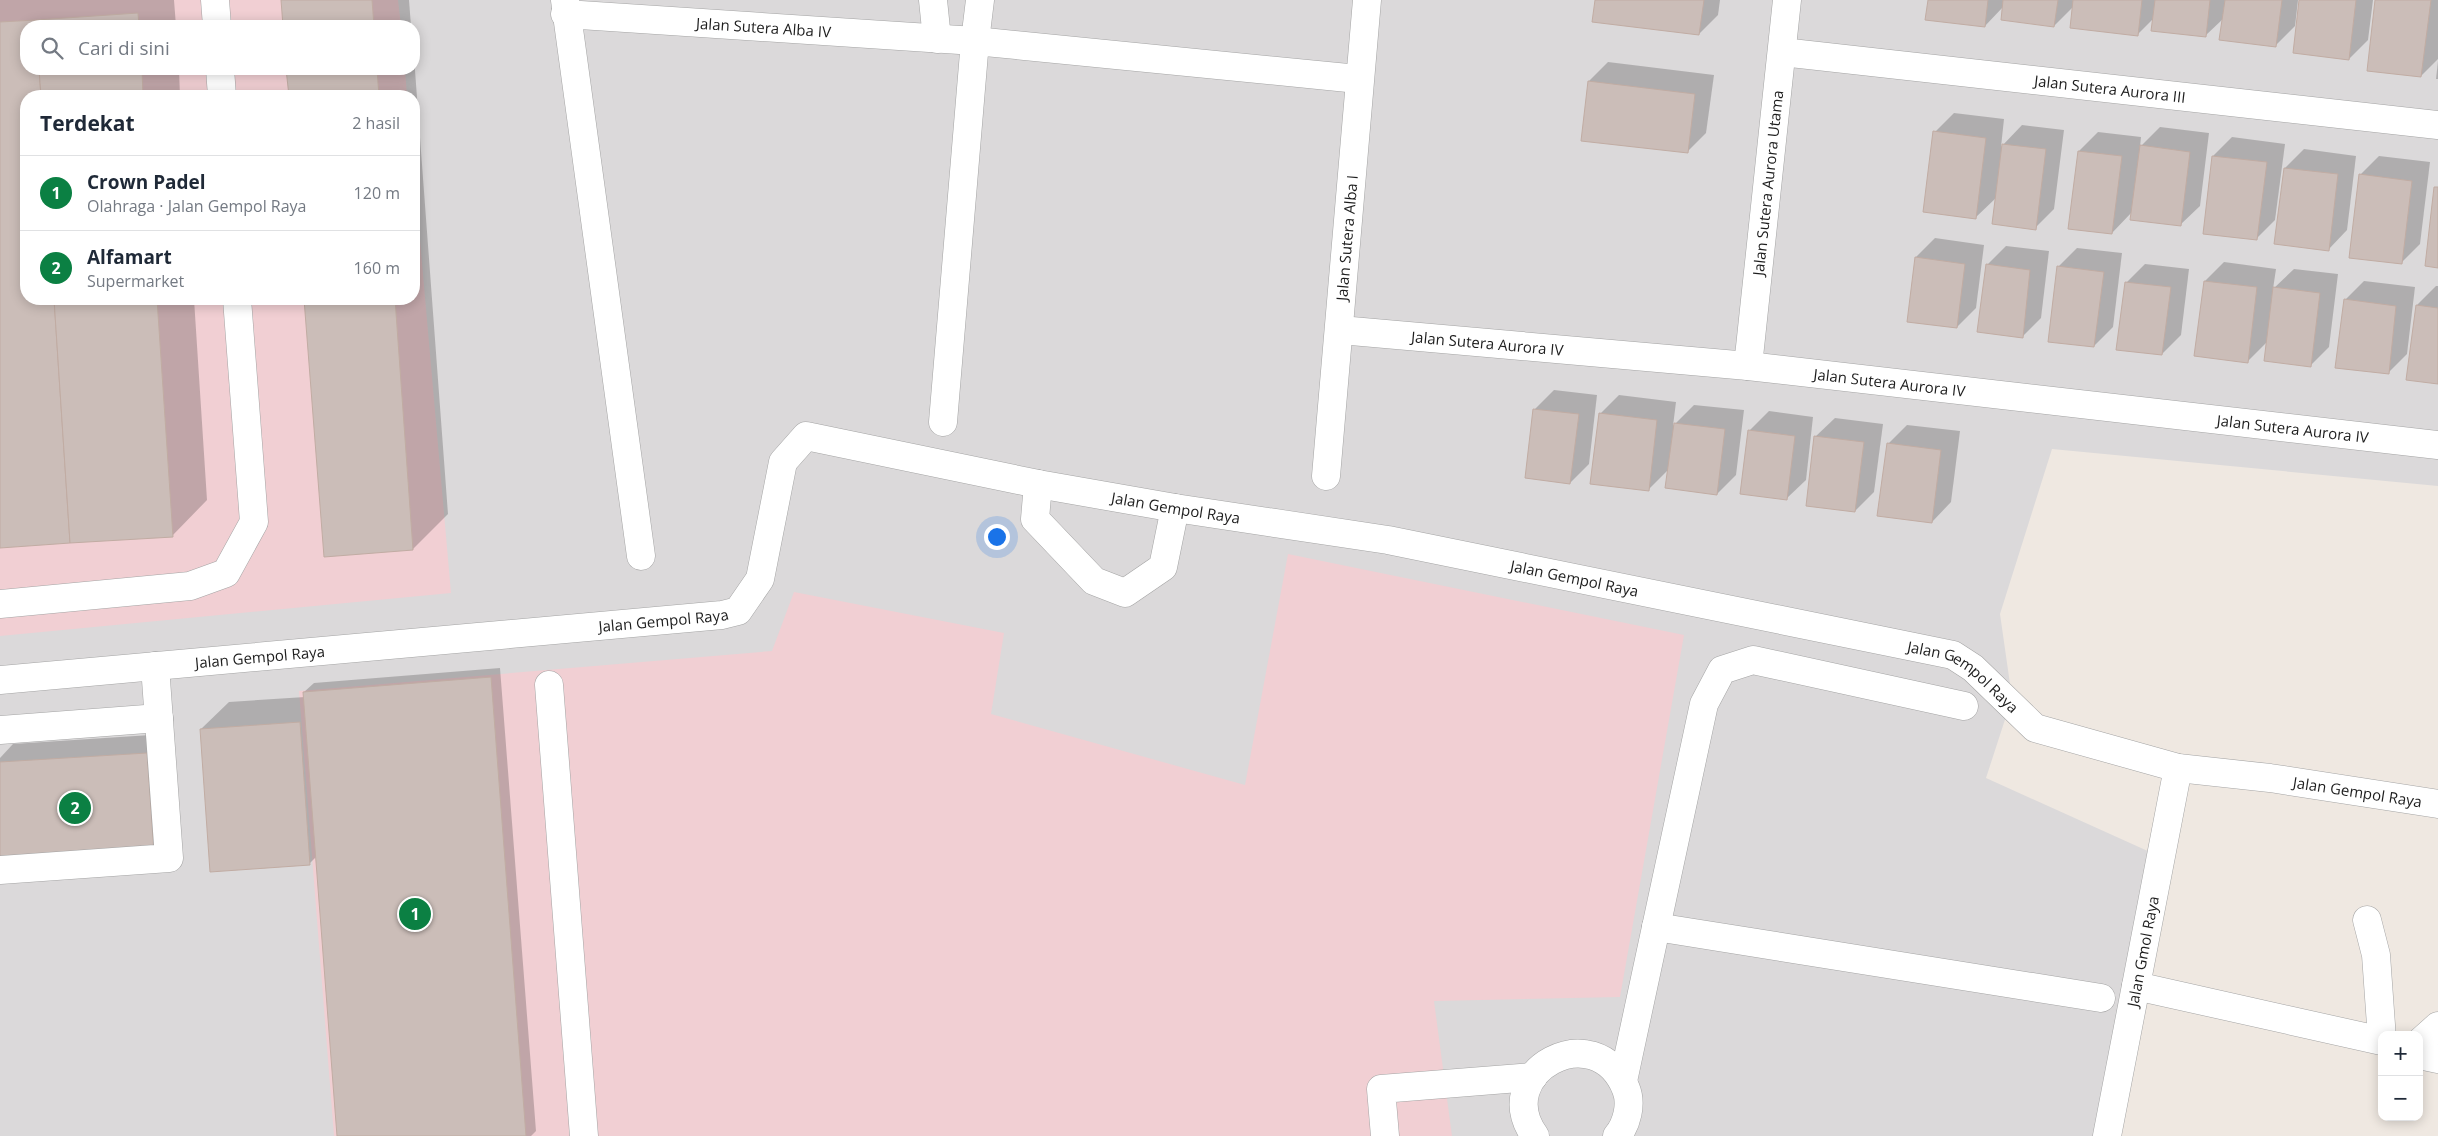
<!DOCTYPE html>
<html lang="id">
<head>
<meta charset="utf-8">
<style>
  body { margin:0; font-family:"Open Sans",sans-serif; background:#f6f6f7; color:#1f2937 }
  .controls { position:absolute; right:15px; bottom:15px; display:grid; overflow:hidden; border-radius:10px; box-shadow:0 2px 12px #0003 }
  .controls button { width:45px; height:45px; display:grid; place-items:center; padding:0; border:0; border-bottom:1px solid #e0e1e3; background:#fff; color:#1f2937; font:25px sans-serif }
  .you { position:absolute; left:996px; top:536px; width:18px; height:18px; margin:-12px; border:4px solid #fff; border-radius:50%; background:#1a73e8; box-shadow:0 0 0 8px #1a73e833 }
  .badge { display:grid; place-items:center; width:32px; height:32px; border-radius:50%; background:#0b8043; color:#fff; font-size:16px; font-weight:700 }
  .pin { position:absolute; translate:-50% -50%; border:2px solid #fff; box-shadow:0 1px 5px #0006 }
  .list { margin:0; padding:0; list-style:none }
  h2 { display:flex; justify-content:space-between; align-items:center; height:65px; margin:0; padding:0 20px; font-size:21px }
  h2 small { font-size:16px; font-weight:400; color:#747a83 }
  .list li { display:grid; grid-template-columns:32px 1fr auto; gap:15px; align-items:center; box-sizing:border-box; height:75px; padding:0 20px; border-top:1px solid #e0e1e3 }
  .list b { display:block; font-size:19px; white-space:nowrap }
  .list p { margin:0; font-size:16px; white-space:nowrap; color:#747a83 }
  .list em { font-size:16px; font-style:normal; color:#747a83 }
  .icon { flex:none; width:28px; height:28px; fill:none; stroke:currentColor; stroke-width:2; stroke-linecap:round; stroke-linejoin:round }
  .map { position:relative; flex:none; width:2438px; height:1136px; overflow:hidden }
  .search { position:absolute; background:#fff; box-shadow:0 2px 12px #0003; left:20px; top:20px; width:400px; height:55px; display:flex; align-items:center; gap:12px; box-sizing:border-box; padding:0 18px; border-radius:20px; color:#747a83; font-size:19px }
  .panel { position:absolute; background:#fff; box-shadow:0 2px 12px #0003; left:20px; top:90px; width:400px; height:215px; border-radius:20px }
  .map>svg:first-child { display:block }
  .residential { fill:#dbd9da; fill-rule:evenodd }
  .commercial { fill:#f1cfd3 }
  .shadow { fill:#0003 }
  .building { fill:#cbbdb8; stroke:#c1aca3 }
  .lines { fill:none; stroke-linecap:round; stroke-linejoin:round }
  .minor-casing { stroke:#a4a4a4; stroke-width:29 }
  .minor { stroke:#fff; stroke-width:28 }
  .labels { text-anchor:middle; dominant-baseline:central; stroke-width:4.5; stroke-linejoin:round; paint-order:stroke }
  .street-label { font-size:15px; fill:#1d1d1d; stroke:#fff }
</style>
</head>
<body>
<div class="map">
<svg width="2438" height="1136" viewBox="0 0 2438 1136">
  <rect width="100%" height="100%" fill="#efe8e1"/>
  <!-- residential -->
  <path class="residential" d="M0 0H2438V486L2052 449 2000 614 2012 698 1986 778 2161 857 2104 1136H0ZM26 26H414V69H26ZM26 96H414V299H26Z"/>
  <!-- commercial -->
  <g class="commercial">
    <polygon points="0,0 398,0 401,26 26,26 26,69 405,69 407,96 26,96 26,299 414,299 414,172 451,593 0,636"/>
    <polygon points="1288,554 1684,635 1620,997 1434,1001 1452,1136 334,1136 299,691 772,651 794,592 1004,633 991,714 1245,785"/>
  </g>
  <!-- shadow -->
  <g class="shadow">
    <polygon points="0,0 174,0 176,26 26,26 26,69 179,69 180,96 26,96 26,299 194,299 207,500 172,536 0,546"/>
    <polygon points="282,0 409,0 411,26 284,26"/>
    <polygon points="1596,0 1720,0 1718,15 1699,34"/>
    <polygon points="1929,0 2298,0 2295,26 2276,45 2224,18 2205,36 2154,18 2137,35 2074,6 2054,26 2003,7 1985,26"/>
    <polygon points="2301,0 2373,0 2368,40 2349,59"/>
    <polygon points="2377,0 2438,0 2438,59 2421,76"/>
    <polygon points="414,57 448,514 413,549 325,555 305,299 414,299 414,96 290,96 288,69 414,69"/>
    <polygon points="2438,61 2438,79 2436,79"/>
    <polygon points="1608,62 1714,75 1706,133 1687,152 1589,81"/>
    <polygon points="1954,113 2004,119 2001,147 2022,125 2064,130 2054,209 2035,228 1997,197 1975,218 1935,132"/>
    <polygon points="2160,127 2209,133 2200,206 2180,225 2132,212 2112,233 2069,228 2079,151 2098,132 2141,137 2140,147"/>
    <polygon points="2232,137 2285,144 2275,220 2256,239 2213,156"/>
    <polygon points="2304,149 2356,156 2347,230 2328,250 2285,168"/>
    <polygon points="2379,156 2430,162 2420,244 2401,263 2360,175"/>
    <polygon points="1935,238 1984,245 1976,308 1957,327 1916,257"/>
    <polygon points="2006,246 2049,251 2041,318 2022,337 1987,265"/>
    <polygon points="2077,248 2122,253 2113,327 2094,346 2058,267"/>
    <polygon points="2224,262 2276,269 2273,289 2294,269 2338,274 2329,347 2310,366 2268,341 2248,361 2205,281"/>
    <polygon points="2145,264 2189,269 2181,335 2162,354 2126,283"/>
    <polygon points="2364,281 2415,287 2407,354 2388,373 2345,300"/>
    <polygon points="2436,286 2438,286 2438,383 2417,305"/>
    <polygon points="1554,390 1597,395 1589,464 1570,483 1526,477 1535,409"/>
    <polygon points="1619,395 1676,402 1673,426 1694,405 1744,410 1736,475 1717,494 1669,469 1648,490 1600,414"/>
    <polygon points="1769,411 1813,417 1806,480 1786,499 1750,430"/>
    <polygon points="1835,418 1883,424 1874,492 1855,511 1815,437"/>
    <polygon points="1907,425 1960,431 1951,502 1932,522 1888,444"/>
    <polygon points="500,668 536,1131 531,1136 339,1136 317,856 309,864 201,729 229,702 305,697 304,692 314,683"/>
    <polygon points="166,734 172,833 153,852 0,851 0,758 13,744"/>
  </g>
  <!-- building -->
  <g class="building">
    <polygon points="281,0 372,0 374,26 283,26"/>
    <polygon points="1595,0 1704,0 1699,35 1592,22"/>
    <polygon points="1928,0 1988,0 1985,27 1925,20"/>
    <polygon points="2003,0 2058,0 2054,27 2001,20"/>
    <polygon points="2073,0 2142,0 2138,36 2070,28"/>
    <polygon points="2155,0 2210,0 2206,37 2151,31"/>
    <polygon points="2225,0 2282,0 2276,47 2219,40"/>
    <polygon points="2299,0 2356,0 2349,60 2293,53"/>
    <polygon points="2375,0 2431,0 2421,77 2367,71"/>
    <polygon points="138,13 139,26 36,26 36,20"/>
    <polygon points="36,20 36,26 26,26 26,69 39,69 41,96 26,96 26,299 54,299 70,543 0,548 0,22"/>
    <polygon points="39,69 142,69 143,96 41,96"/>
    <polygon points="286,69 377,69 379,96 289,96"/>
    <polygon points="1588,81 1695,94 1688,153 1581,141"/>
    <polygon points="1933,131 1986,138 1976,219 1923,212"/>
    <polygon points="2002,144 2046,149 2036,230 1992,224"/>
    <polygon points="2140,145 2190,152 2181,226 2130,220"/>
    <polygon points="2078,151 2122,156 2112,234 2068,229"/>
    <polygon points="2212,156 2267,162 2257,240 2203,234"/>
    <polygon points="2284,168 2338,174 2329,251 2274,244"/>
    <polygon points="2359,174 2412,181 2402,264 2349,258"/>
    <polygon points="2434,187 2438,187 2438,268 2425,266"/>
    <polygon points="1915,257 1965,264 1957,328 1907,322"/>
    <polygon points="1986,264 2030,270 2023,338 1977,332"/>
    <polygon points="2057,266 2104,272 2094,347 2048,342"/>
    <polygon points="2204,281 2257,287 2248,363 2194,356"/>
    <polygon points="2125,282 2171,287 2162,355 2116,350"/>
    <polygon points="2273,287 2320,293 2311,367 2264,361"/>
    <polygon points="54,299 157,299 173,537 70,543"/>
    <polygon points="304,299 395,299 413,550 324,557"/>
    <polygon points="2344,299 2396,306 2389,374 2335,368"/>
    <polygon points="2416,305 2438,308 2438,384 2406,380"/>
    <polygon points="1533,409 1579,414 1570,484 1525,478"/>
    <polygon points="1599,413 1657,420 1649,491 1590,484"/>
    <polygon points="1674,423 1725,429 1717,495 1665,488"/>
    <polygon points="1748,430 1795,436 1787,500 1740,494"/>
    <polygon points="1814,436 1864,442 1855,512 1806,506"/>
    <polygon points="1887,443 1941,450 1932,523 1877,516"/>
    <polygon points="491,677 526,1136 337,1136 303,692"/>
    <polygon points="300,722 310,865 210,872 200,729"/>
    <polygon points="147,753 154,853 0,863 0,762"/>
  </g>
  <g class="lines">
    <defs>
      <g id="minor">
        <polyline points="215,0 217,26"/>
        <polyline points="565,0 641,556"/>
        <polyline points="933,0 937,39"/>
        <path id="s1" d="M565 14 975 41 980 0"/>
        <path id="s2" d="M1782 52 2438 125"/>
        <polyline points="220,69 222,96"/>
        <path id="s3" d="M1340 330 1748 366 2438 445"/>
        <path id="s4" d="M1748 366 1787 0"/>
        <polyline points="943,422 975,41 1358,79"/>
        <path id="s5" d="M1326 476 1367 0"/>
        <polyline points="1038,484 1035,519 1094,581 1125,593 1163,567 1175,508"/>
        <polyline points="0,604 190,586 226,573 254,522 237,299"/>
        <path id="s6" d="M0 680 722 615 738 611 760 579 783 462 806 436 1038 484 1175 508 1388 540 1953 655 1973 668 2035 728 2178 768 2270 778 2438 804"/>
        <polyline points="549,685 584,1136"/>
        <polyline points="0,730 159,718"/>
        <polyline points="0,870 169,858 155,666"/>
        <polyline points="2367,920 2376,955 2382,1039"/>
        <polyline points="1656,927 2101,998"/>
        <polyline points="2136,986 2382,1041"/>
        <polyline points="2419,1043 2438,1026"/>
        <polyline points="2419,1055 2438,1059"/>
        <polyline points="1623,1081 1704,704 1722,670 1753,660 1964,706"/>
        <polyline points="1385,1136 1381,1089 1533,1077"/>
        <path d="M1535 1136C1489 1072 1596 1014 1626 1089 1632 1104 1627 1124 1617 1136"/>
        <path id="s7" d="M2107 1136 2178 768"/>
      </g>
    </defs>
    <!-- minor casing -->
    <use href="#minor" class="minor-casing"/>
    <!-- minor -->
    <use href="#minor" class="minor"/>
  </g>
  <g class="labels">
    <!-- street labels -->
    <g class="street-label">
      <text stroke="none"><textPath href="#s1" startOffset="199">Jalan Sutera Alba IV</textPath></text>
      <text stroke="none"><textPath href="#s2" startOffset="330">Jalan Sutera Aurora III</textPath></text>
      <text stroke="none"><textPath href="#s4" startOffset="184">Jalan Sutera Aurora Utama</textPath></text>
      <text stroke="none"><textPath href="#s5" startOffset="239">Jalan Sutera Alba I</textPath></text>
      <text stroke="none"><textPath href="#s3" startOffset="148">Jalan Sutera Aurora IV</textPath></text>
      <text stroke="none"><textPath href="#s3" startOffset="552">Jalan Sutera Aurora IV</textPath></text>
      <text stroke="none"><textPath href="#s3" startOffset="958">Jalan Sutera Aurora IV</textPath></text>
      <text stroke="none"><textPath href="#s6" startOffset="1311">Jalan Gempol Raya</textPath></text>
      <text stroke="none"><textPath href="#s6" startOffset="1716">Jalan Gempol Raya</textPath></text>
      <text stroke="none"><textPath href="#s6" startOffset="666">Jalan Gempol Raya</textPath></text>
      <text stroke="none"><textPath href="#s6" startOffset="261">Jalan Gempol Raya</textPath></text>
      <text stroke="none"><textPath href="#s6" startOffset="2121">Jalan Gempol Raya</textPath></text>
      <text stroke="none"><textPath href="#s6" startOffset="2542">Jalan Gempol Raya</textPath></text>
      <text stroke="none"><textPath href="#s7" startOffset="188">Jalan Gmol Raya</textPath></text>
    </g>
  </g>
</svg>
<div class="controls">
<button>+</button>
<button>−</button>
</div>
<div class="you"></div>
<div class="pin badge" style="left:415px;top:914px">1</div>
<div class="pin badge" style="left:75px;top:808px">2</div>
<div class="search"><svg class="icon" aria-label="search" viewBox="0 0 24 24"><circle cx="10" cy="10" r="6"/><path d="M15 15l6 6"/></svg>Cari di sini</div>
<section class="panel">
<h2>Terdekat<small>2 hasil</small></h2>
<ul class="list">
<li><span class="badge">1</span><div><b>Crown Padel</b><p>Olahraga · Jalan Gempol Raya</p></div><em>120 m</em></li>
<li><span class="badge">2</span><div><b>Alfamart</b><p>Supermarket</p></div><em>160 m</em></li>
</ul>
</section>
</div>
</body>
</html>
